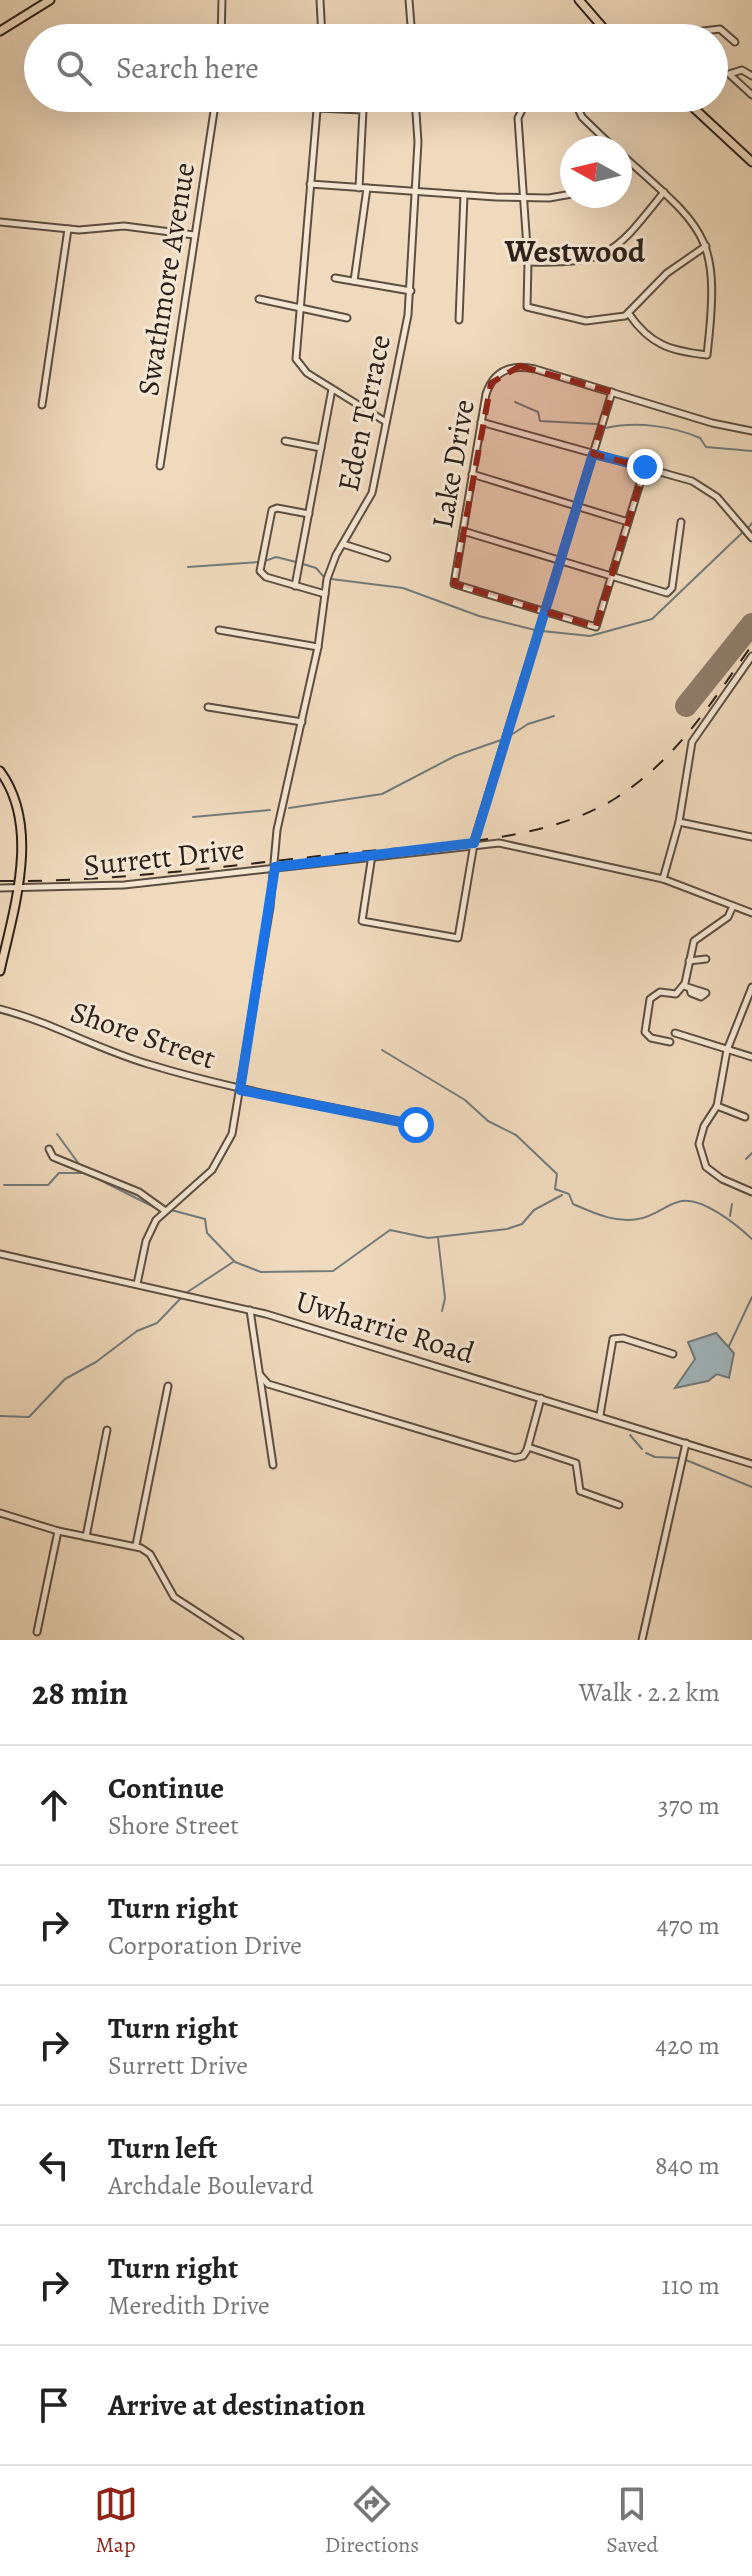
<!DOCTYPE html>
<html lang="en">
<head>
<meta charset="utf-8">
<style>
  body { margin:0; font-family:Alegreya,serif; background:#f6f6f6; color:#222 }
  .compass { position:absolute; left:560px; top:136px; width:72px; height:72px; border-radius:50%; background:#fff; box-shadow:0 8px 32px #0002; rotate:278deg }
  .stop { position:absolute; width:24px; height:24px; margin:-18px; border:6px solid #1a73e8; border-radius:50%; background:#fff }
  .stop.end { background:#1a73e8; border-color:#fff; box-shadow:0 2px 8px #0008 }
  .list { margin:0; padding:0; list-style:none }
  h2 { display:flex; justify-content:space-between; align-items:center; height:104px; margin:0; padding:0 32px; font-size:34px }
  h2 small { font-size:26px; font-weight:400; color:#767676 }
  .list li { display:grid; grid-template-columns:52px 1fr auto; gap:24px; align-items:center; box-sizing:border-box; height:120px; padding:0 32px; border-top:2px solid #e0e0e0 }
  .list b { display:block; font-size:30px; white-space:nowrap }
  .list p { margin:0; font-size:26px; white-space:nowrap; color:#767676 }
  .list em { font-size:26px; font-style:normal; color:#767676 }
  .icon { flex:none; width:44px; height:44px; fill:none; stroke:currentColor; stroke-width:2; stroke-linecap:round; stroke-linejoin:round }
  .map { position:relative; flex:none; width:752px; height:1640px; overflow:hidden }
  .search { position:absolute; background:#fff; box-shadow:0 8px 32px #0002; left:24px; right:24px; top:24px; height:88px; display:flex; align-items:center; gap:20px; box-sizing:border-box; padding:0 28px; border-radius:44px; color:#767676; font-size:30px }
  .sheet { height:824px; background:#fff }
  nav { display:flex; justify-content:space-around; align-items:center; box-sizing:border-box; height:112px; border-top:2px solid #e0e0e0; background:#fff; font-size:22px; color:#767676 }
  nav a { display:grid; justify-items:center; gap:4px }
  nav .on { color:#8f2418 }
  .map>svg:first-child { display:block }
  .water { fill:#a1b7be; stroke:#727b7c; stroke-width:2 }
  .lines { fill:none; stroke-linecap:round; stroke-linejoin:round }
  .stream { stroke:#727b7c; stroke-width:2 }
  .runway { stroke:#8e7d6a; stroke-width:22 }
  .minor-casing { stroke:#5c4e41; stroke-width:9 }
  .major-casing { stroke:#2b2018; stroke-width:11 }
  .minor { stroke:#f5e7d4; stroke-width:5 }
  .major { stroke:#f0dabd; stroke-width:7 }
  .rail { stroke:#2b2018; stroke-width:2; stroke-dasharray:14 14; stroke-linecap:butt }
  .route { stroke:#1a73e8; stroke-width:10 }
  .marked { fill:#8f2418; fill-opacity:0.2; stroke:#8f2418; stroke-width:6; stroke-dasharray:16 10; stroke-linejoin:round }
  .labels { text-anchor:middle; dominant-baseline:central; stroke-width:6; stroke-linejoin:round; paint-order:stroke }
  .street-label { font-size:30px; fill:#2b2018; stroke:#f5e7d4 }
  .neighbourhood-label { font-size:32px; font-weight:bold; fill:#2b2018; stroke:#f5e7d4 }
</style>
</head>
<body>
<div class="map">
<svg width="752" height="1640" viewBox="0 0 752 1640">
  <rect width="100%" height="100%" fill="#f0dabd"/>
  <filter id="stains"><feTurbulence type="fractalNoise" baseFrequency=".0025" numOctaves="4"/><feColorMatrix values="0 0 0 0 .2 0 0 0 0 .09 0 0 0 0 .02 0 0 0 .5 -.17"/></filter>
  <radialGradient id="worn" r=".72"><stop offset=".6" stop-color="#630" stop-opacity="0"/><stop offset="1" stop-color="#630" stop-opacity=".3"/></radialGradient>
  <!-- water -->
  <polygon class="water" points="716,1333 734,1353 729,1378 717,1374 708,1381 675,1388 695,1359 688,1342"/>
  <g class="lines">
    <!-- stream -->
    <g class="stream">
      <polyline points="515,402 538,412 540,421 597,424"/>
      <path d="M606 428C636 421 672 426 700 438L706 447 752 451"/>
      <polyline points="748,528 752,523"/>
      <polyline points="265,561 276,557 296,562"/>
      <polyline points="303,564 316,568 324,577"/>
      <polyline points="188,567 258,562"/>
      <polyline points="331,579 403,588 479,616 535,630"/>
      <polyline points="542,631 590,636 652,619 743,532"/>
      <polyline points="511,735 528,724 554,716"/>
      <polyline points="289,808 382,794 455,756 501,740"/>
      <polyline points="193,817 270,810"/>
      <path d="M382 1050 465 1100 488 1121 516 1135 557 1174 555 1189 569 1194 573 1204C594 1213 614 1223 638 1219 654 1217 664 1206 678 1202 700 1194 738 1226 752 1239"/>
      <polyline points="57,1134 79,1164"/>
      <polyline points="746,1159 752,1153"/>
      <polyline points="86,1173 156,1208"/>
      <polyline points="4,1185 48,1185 59,1173 85,1173"/>
      <polyline points="171,1210 205,1219 207,1233 235,1262 261,1272 333,1271 390,1230 428,1238 507,1229 522,1224 534,1210 562,1195"/>
      <polyline points="730,1216 732,1204"/>
      <polyline points="438,1238 445,1298 442,1311"/>
      <polyline points="186,1293 233,1262"/>
      <polyline points="729,1346 752,1297"/>
      <polyline points="0,1416 29,1417 65,1379 96,1362 137,1331 157,1323 182,1297"/>
      <polyline points="630,1435 642,1449"/>
      <polyline points="646,1453 655,1457 679,1458"/>
      <polyline points="686,1460 752,1487"/>
    </g>
    <!-- runway -->
    <polyline class="runway" points="686,706 752,624"/>
    <defs>
      <g id="minor">
        <polyline points="320,0 322,38"/>
        <polyline points="409,0 412,38"/>
        <polyline points="661,36 720,29 735,42"/>
        <polyline points="221,38 222,0"/>
        <polyline points="590,38 602,29"/>
        <polyline points="714,46 716,69"/>
        <polyline points="752,76 742,70 729,74 752,95"/>
        <polyline points="318,98 296,359 307,373 386,422"/>
        <polyline points="541,98 523,108 518,118 528,262 527,307 586,321 625,316 667,273 706,246"/>
        <polyline points="573,98 582,117 614,148"/>
        <polyline points="316,108 363,110 359,188"/>
        <path d="M620 153C707 231 721 234 707 355 671 351 650 345 629 314"/>
        <polyline points="310,184 496,197 549,198 572,194"/>
        <polyline points="0,222 79,230 124,226 194,235"/>
        <path d="M528 262C610 264 614 254 664 192"/>
        <polyline points="335,278 411,291"/>
        <polyline points="354,281 367,188"/>
        <polyline points="259,299 347,318"/>
        <polyline points="459,320 464,195"/>
        <polyline points="42,405 68,229"/>
        <polyline points="481,422 692,481 717,497 752,538"/>
        <polyline points="285,441 321,448"/>
        <polyline points="160,466 216,98"/>
        <path d="M645 467 596 627 454 584 486 394C494 370 512 364 535 369L712 423 752 431"/>
        <polyline points="472,474 628,522"/>
        <polyline points="309,514 277,508 272,510 260,571 266,577 325,594"/>
        <polyline points="463,531 667,593 672,588 681,522"/>
        <polyline points="343,544 387,558"/>
        <polyline points="295,586 332,389"/>
        <polyline points="219,630 318,647"/>
        <polyline points="208,707 302,722"/>
        <polyline points="679,822 752,837"/>
        <polyline points="372,855 362,921 458,938 475,838 612,392"/>
        <polyline points="663,879 679,822 692,742 752,656"/>
        <polyline points="0,888 124,885 499,843 663,879 752,913"/>
        <polyline points="689,961 706,959"/>
        <polyline points="684,986 706,993 701,997 691,993 690,989"/>
        <polyline points="752,987 727,1050 717,1106 704,1126 699,1144 706,1167 722,1179 752,1192"/>
        <path d="M0 1009C51 1022 97 1049 148 1064 236 1091 326 1105 416 1125"/>
        <polyline points="675,1033 752,1057"/>
        <polyline points="670,1042 651,1038 645,1032 650,999 660,992 676,994 685,983 694,941 728,917 733,906"/>
        <polyline points="717,1106 745,1117"/>
        <polyline points="49,1149 53,1157 139,1192 164,1210"/>
        <polyline points="0,1254 266,1314 752,1464"/>
        <polyline points="137,1284 146,1241 156,1220 212,1170 232,1134 270,907 277,830 318,647 327,579 336,555 372,493 408,315 418,142 415,98"/>
        <polyline points="250,1310 273,1465"/>
        <polyline points="261,1376 268,1384 515,1458 523,1456 527,1450 541,1398"/>
        <polyline points="600,1415 613,1339 623,1338 673,1354"/>
        <polyline points="528,1447 576,1463 580,1491 619,1505"/>
        <polyline points="0,1513 58,1531 141,1548 150,1554 174,1597 240,1640"/>
        <polyline points="86,1537 107,1430"/>
        <polyline points="136,1545 168,1386"/>
        <polyline points="37,1632 58,1531"/>
        <polyline points="642,1640 686,1443"/>
      </g>
      <g id="major">
        <polyline points="579,0 612,38"/>
        <polyline points="0,31 50,0"/>
        <polyline points="683,98 752,162"/>
        <path d="M0 771C41 827 14 908 0 971"/>
      </g>
    </defs>
    <!-- minor casing -->
    <use href="#minor" class="minor-casing"/>
    <!-- major casing -->
    <use href="#major" class="major-casing"/>
    <!-- minor -->
    <use href="#minor" class="minor"/>
    <!-- major -->
    <use href="#major" class="major"/>
    <!-- rail -->
    <path class="rail" d="M0 881C114 882 225 866 338 854 425 844 541 845 616 798 677 759 711 703 752 645"/>
  </g>
  <g class="lines">
    <!-- route -->
    <polyline class="route" points="416,1125 240,1090 275,867 474,843 593,454 645,467"/>
  </g>
  <!-- marked area -->
  <path class="marked" d="M520 366 612 392 593 454 645 467 596 627 454 584 491 383Z"/>
  <g class="labels">
    <!-- street labels -->
    <g class="street-label">
      <text transform="translate(166 279) rotate(-81)">Swathmore Avenue</text>
      <text transform="translate(364 413) rotate(-78)">Eden Terrace</text>
      <text transform="translate(453 464) rotate(-80)">Lake Drive</text>
      <text transform="translate(164 857) rotate(-6)">Surrett Drive</text>
      <text transform="translate(143 1035) rotate(19)">Shore Street</text>
      <text transform="translate(385 1327) rotate(17)">Uwharrie Road</text>
    </g>
    <!-- neighbourhood labels -->
    <g class="neighbourhood-label">
      <text x="575" y="251">Westwood</text>
    </g>
  </g>
  <rect width="100%" height="100%" filter="url(#stains)"/>
  <rect width="100%" height="100%" fill="url(#worn)"/>
</svg>
<svg class="compass" viewBox="-18 -18 36 36"><path d="M0-13l5 13h-10z" fill="#e53935"/><path d="M0 13l5-13h-10z" fill="#767676"/></svg>
<div class="stop" style="left:416px;top:1125px"></div>
<div class="stop end" style="left:645px;top:467px"></div>
<div class="search"><svg class="icon" aria-label="search" viewBox="0 0 24 24"><circle cx="10" cy="10" r="6"/><path d="M15 15l6 6"/></svg>Search here</div>
</div>
<section class="sheet">
<h2>28 min<small>Walk · 2.2 km</small></h2>
<ul class="list">
<li><svg class="icon" aria-label="ahead" viewBox="0 0 24 24"><path d="M12 20V5M6 11l6-6 6 6"/></svg><div><b>Continue</b><p>Shore Street</p></div><em>370 m</em></li>
<li><svg class="icon" aria-label="right" viewBox="0 0 24 24"><path d="M7 20v-9h11M14 6l5 5-5 5"/></svg><div><b>Turn right</b><p>Corporation Drive</p></div><em>470 m</em></li>
<li><svg class="icon" aria-label="right" viewBox="0 0 24 24"><path d="M7 20v-9h11M14 6l5 5-5 5"/></svg><div><b>Turn right</b><p>Surrett Drive</p></div><em>420 m</em></li>
<li><svg class="icon" aria-label="left" viewBox="0 0 24 24"><path d="M17 20v-9H6M10 6l-5 5 5 5"/></svg><div><b>Turn left</b><p>Archdale Boulevard</p></div><em>840 m</em></li>
<li><svg class="icon" aria-label="right" viewBox="0 0 24 24"><path d="M7 20v-9h11M14 6l5 5-5 5"/></svg><div><b>Turn right</b><p>Meredith Drive</p></div><em>110 m</em></li>
<li><svg class="icon" aria-label="arrive" viewBox="0 0 24 24"><path d="M6 21V4h12l-3 4 3 4H6"/></svg><div><b>Arrive at destination</b></div></li>
</ul>
</section>
<nav>
<a class="on"><svg class="icon" aria-label="map" viewBox="0 0 24 24"><path d="M3 6l6-2 6 2 6-2v14l-6 2-6-2-6 2zM9 4v14M15 6v14"/></svg>Map</a>
<a><svg class="icon" aria-label="directions" viewBox="0 0 24 24"><path d="M12 3l9 9-9 9-9-9zM9 14v-3h6M13 9l2 2-2 2"/></svg>Directions</a>
<a><svg class="icon" aria-label="saved" viewBox="0 0 24 24"><path d="M7 4h10v16l-5-4-5 4z"/></svg>Saved</a>
</nav>
</body>
</html>
